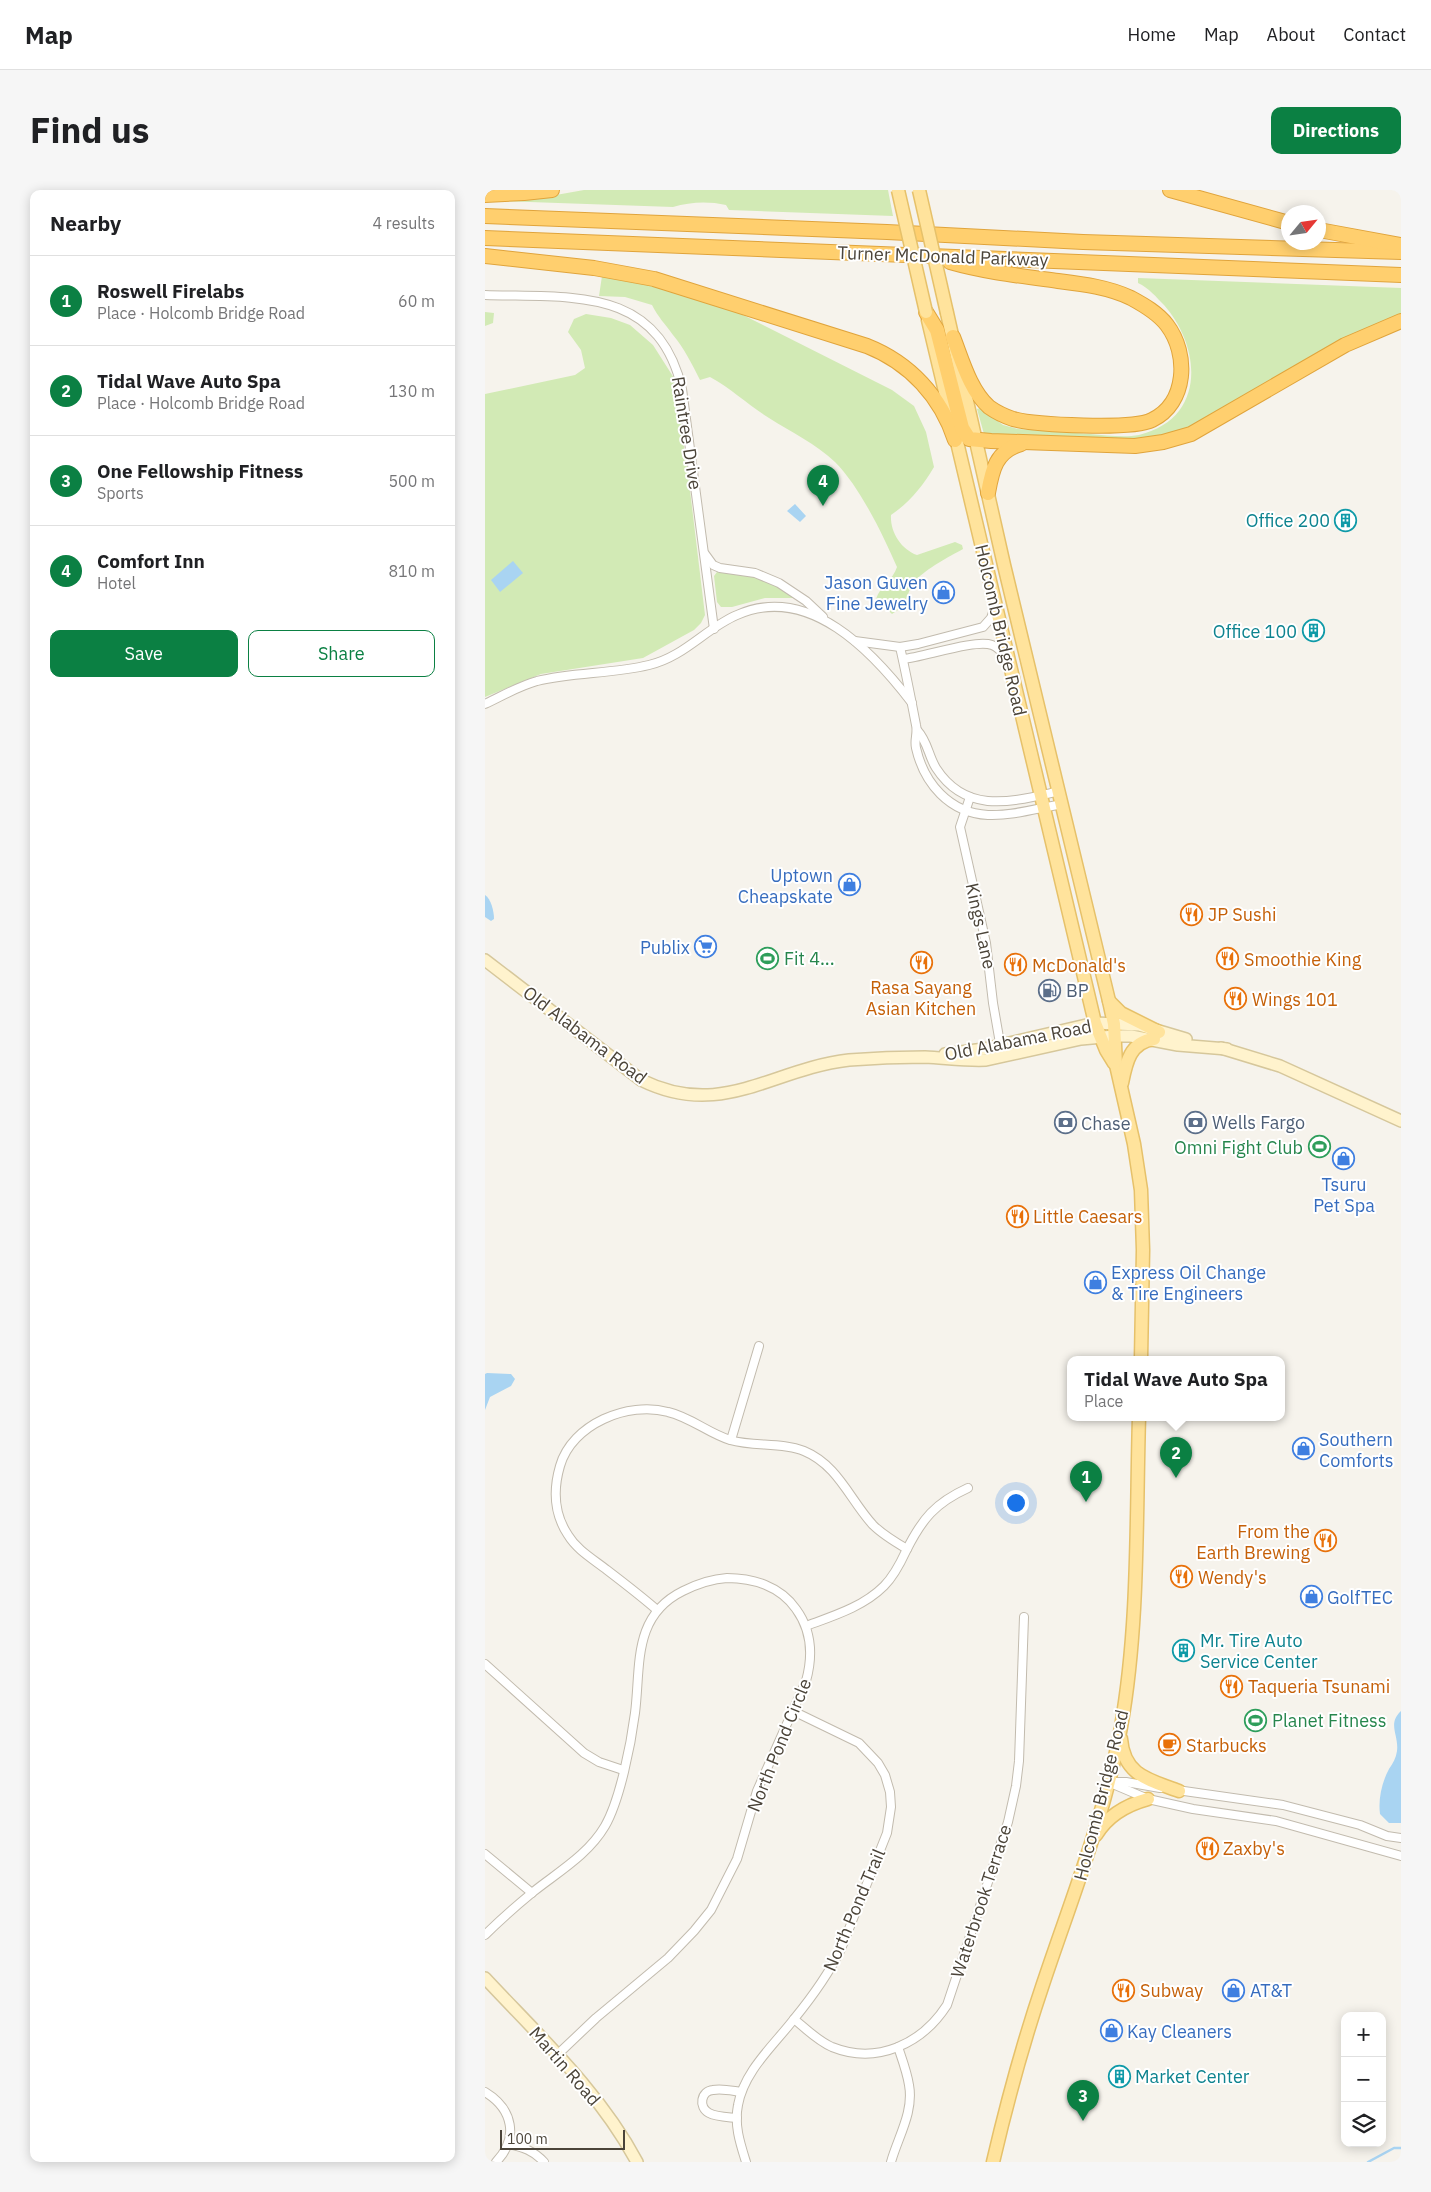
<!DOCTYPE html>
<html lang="en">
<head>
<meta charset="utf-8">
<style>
  body { margin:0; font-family:"IBM Plex Sans",sans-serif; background:#f6f6f6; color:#202124 }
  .controls { position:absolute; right:15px; bottom:15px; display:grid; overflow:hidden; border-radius:10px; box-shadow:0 2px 12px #0003 }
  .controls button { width:45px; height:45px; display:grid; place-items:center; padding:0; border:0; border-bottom:1px solid #e0e0e0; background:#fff; color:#202124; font:25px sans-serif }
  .compass { position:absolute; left:796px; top:15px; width:45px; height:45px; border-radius:50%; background:#fff; box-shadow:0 2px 12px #0003; rotate:61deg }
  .scale { position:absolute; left:15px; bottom:12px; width:125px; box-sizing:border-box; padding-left:5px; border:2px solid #4b4439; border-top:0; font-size:14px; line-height:18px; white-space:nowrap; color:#4b4439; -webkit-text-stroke:4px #fff; paint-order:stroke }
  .you { position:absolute; left:530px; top:1312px; width:18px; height:18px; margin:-12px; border:4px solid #fff; border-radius:50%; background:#1a73e8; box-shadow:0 0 0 8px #1a73e833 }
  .badge { display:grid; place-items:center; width:32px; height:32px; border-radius:50%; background:#0b8043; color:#fff; font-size:16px; font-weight:700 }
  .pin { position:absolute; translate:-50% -41px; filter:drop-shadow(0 1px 2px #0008) }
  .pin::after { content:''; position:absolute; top:26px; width:18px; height:15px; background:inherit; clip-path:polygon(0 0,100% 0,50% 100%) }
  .popup { position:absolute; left:582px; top:1166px; width:218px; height:65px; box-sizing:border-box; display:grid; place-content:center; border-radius:10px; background:#fff; filter:drop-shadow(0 1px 4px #0005); font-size:16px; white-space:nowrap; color:#757577 }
  .popup b { font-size:19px; color:#202124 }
  .popup::after { content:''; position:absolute; left:50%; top:100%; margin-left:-10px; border:10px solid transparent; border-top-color:#fff }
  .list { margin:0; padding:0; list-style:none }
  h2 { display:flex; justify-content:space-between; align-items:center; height:65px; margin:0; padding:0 20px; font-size:21px }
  h2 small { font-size:16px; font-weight:400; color:#757577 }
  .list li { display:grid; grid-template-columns:32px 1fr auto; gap:15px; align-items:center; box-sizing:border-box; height:90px; padding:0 20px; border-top:1px solid #e0e0e0 }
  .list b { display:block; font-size:19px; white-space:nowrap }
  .list p { margin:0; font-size:16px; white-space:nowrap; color:#757577 }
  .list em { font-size:16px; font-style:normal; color:#757577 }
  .actions { display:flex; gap:10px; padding:15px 20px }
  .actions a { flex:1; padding:11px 0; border:1px solid #0b8043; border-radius:10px; text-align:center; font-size:18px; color:#0b8043 }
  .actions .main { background:#0b8043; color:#fff }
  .icon { flex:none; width:28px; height:28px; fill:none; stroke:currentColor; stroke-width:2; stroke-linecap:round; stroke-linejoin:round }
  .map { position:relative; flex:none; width:916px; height:1972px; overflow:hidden; border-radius:10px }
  header { display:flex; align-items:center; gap:30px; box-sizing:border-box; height:70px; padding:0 25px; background:#fff; border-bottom:1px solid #e0e0e0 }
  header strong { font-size:24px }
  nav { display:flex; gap:28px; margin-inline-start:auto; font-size:18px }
  .intro { display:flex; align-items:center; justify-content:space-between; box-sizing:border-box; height:120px; padding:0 30px }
  h1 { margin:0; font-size:35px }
  .button { padding:12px 22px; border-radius:10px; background:#0b8043; color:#fff; font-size:18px; font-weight:700 }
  main { display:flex; gap:30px; padding:0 30px }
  aside { flex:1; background:#fff; border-radius:10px; box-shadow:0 2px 12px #0003 }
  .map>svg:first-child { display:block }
  .green { fill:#d2eab5 }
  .water { fill:#a9d4f2 }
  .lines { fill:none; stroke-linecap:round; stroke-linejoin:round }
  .stream { stroke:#a9d4f2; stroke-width:2.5 }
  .street-casing { stroke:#c2bbae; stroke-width:10 }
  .secondary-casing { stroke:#d6c79b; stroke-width:14 }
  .primary-casing { stroke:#e6c16a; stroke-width:15 }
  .highway-casing { stroke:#e0a43c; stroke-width:16 }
  .street { stroke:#fff; stroke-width:8 }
  .secondary { stroke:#fff3cd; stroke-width:11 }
  .primary { stroke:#ffe39c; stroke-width:12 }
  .highway { stroke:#ffcf6e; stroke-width:14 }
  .primary-bridge-casing { stroke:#e6c16a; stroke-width:15; stroke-linecap:butt }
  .primary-bridge { stroke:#ffe39c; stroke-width:12 }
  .labels { text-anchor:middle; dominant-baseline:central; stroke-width:4; stroke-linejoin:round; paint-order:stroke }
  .street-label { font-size:18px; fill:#4b4439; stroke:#fff }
  .culture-label { font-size:18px; fill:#0d838f; stroke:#fff; text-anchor:end }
  .shop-label { font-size:18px; fill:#366cbe; stroke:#fff; text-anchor:start }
  .food-label { font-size:18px; fill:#c56008; stroke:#fff; text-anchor:start }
  .leisure-label { font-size:18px; fill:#27864d; stroke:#fff; text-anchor:start }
  .service-label { font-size:18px; fill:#4e5e75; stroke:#fff; text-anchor:start }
</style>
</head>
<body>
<header>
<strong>Map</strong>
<nav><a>Home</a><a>Map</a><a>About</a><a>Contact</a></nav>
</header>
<div class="intro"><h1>Find us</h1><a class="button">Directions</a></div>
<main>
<aside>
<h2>Nearby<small>4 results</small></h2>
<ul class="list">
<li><span class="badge">1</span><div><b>Roswell Firelabs</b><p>Place · Holcomb Bridge Road</p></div><em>60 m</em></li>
<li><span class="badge">2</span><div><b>Tidal Wave Auto Spa</b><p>Place · Holcomb Bridge Road</p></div><em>130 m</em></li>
<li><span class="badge">3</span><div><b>One Fellowship Fitness</b><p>Sports</p></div><em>500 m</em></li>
<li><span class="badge">4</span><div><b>Comfort Inn</b><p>Hotel</p></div><em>810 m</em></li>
</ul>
<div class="actions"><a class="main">Save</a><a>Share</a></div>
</aside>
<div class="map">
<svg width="916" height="1972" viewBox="0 0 916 1972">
  <rect width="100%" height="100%" fill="#f6f3ec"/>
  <!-- green -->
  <g class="green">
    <path d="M99 0H403L408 26 244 20 241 15C223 11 205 12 188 17L17 11 54 8Z"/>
    <path d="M117 86 174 96 250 121 407 200 429 216 441 242 449 277C437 297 425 312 406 325 405 342 416 359 432 365L470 352 477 355 478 359C465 366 441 379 431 390 420 402 425 414 407 424L391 409C395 396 408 390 412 377 398 345 375 297 350 272 331 254 306 242 284 228 263 215 247 199 225 187L215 190C207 174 199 158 188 145 180 134 173 127 167 115L140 107 114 106Z"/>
    <path d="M653 88 916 98V127L713 238 659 251 499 244 492 219 495 218 518 235 533 239C557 241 581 242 605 244 621 245 638 248 654 245 721 229 717 158 679 115 671 107 664 98 653 93Z"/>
    <polygon points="0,122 9,123 8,133 0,136"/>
    <polygon points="101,124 126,128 145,135 168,155 189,188 203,284 220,425 216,433 209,440 158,468 56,484 0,507 0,204 90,185 100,178 96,160 83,142 89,129"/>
    <path d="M240 381C267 384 287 392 309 406V408H280L247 417H236L232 412 229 386 232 382Z"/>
  </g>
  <!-- water -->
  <g class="water">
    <polygon points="310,314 321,326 315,332 302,321"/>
    <polygon points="28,371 38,383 15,402 6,390"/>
    <path d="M0 705C6 709 9 721 9 729L6 731 0 727Z"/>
    <polygon points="2,1183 26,1184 30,1189 26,1196 5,1207 0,1220 0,1184"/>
    <path d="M916 1521V1633H904L895 1624C893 1609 897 1592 904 1579 908 1573 911 1568 912 1561 914 1545 902 1534 916 1521Z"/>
  </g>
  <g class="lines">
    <!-- stream -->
    <polyline class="stream" points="883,1972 909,1958 916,1958"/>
    <defs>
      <g id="street">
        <path d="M0 105C85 108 173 95 197 199L229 439"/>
        <polyline points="220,364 228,375 235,378 270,383 294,393 321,411 338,427"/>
        <polyline points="370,451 415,457 433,454 498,437 506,428 510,417"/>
        <path d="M415 457C421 483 426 509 431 535 433 543 429 550 431 558 439 593 464 623 503 625 528 626 553 618 578 614"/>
        <path d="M418 469C439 467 490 449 507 455 513 457 517 462 521 467"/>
        <path d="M0 514C17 506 34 496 52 491 88 482 127 484 164 475 199 467 221 438 252 425 324 393 388 462 427 513"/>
        <path d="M432 540C443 552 443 565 451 578 482 626 529 611 575 601"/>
        <polyline points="485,607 475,637 501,753 508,813 516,859"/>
        <polyline points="246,1250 274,1156"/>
        <path d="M172 1420C156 1406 139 1393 122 1380 108 1369 92 1360 83 1345 69 1324 68 1300 75 1276 87 1234 143 1211 183 1222 205 1227 223 1243 245 1250 269 1257 296 1252 319 1261 353 1275 365 1310 388 1335 398 1345 410 1352 422 1359"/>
        <path d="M321 1436C348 1426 378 1417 399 1396 409 1386 415 1374 421 1361 437 1329 450 1313 483 1298"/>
        <polyline points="0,1474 99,1563 114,1572 138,1580"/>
        <polyline points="623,1592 663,1609 708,1619 791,1631 916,1666"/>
        <polyline points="627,1592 641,1592 675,1598"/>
        <polyline points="692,1600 798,1615 875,1635 902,1646 916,1648"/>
        <polyline points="0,1664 47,1703"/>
        <path d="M0 1745C15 1730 31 1716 48 1702 73 1682 103 1665 120 1636 135 1610 146 1554 150 1523 156 1476 147 1426 198 1401 212 1394 227 1389 242 1388 268 1388 295 1396 311 1419 327 1441 328 1466 321 1491L272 1601 252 1669 226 1720 209 1741 183 1768 111 1828 72 1865"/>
        <path d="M309 1829C321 1839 333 1851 347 1857 392 1875 437 1854 462 1815L523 1632 531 1596 534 1571 539 1427"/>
        <path d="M0 1902C28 1919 34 1948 11 1972"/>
        <path d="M252 1928C243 1927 231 1927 224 1923 213 1917 216 1901 228 1900 237 1898 248 1901 256 1902"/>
        <path d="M24 1954C38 1957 49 1961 59 1972"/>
        <path d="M261 1972C255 1953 249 1935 253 1915 259 1881 289 1855 309 1829 327 1807 343 1785 356 1759L402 1643 406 1617 405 1602 400 1585 393 1573 374 1553 308 1521"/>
        <path d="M406 1972C413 1947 429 1922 424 1895 422 1882 417 1869 413 1857"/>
      </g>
      <g id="secondary">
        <path d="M0 770 156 890C237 930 286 879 364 870 389 868 415 867 440 867 461 868 480 871 501 870L596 849 629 846H646L693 855 742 859"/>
        <polyline points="736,858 795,876 916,931"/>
        <polyline points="460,864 499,859 610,833 654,835 701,849"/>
        <path d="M0 1788C54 1846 114 1901 152 1972"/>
      </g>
      <g id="primary">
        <polyline points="462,123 519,375 624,811 629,834 631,875 649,954 656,1000 658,1060 656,1169"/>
        <polyline points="443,130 610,833 621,860 629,873"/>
        <polyline points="624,811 636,823 674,842"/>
        <path d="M637 893C641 873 645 852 669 849"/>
        <path d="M636 1549C639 1586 665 1590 694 1601"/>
        <path d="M611 1645C623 1625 641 1615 663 1609"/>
        <path d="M508 1972C522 1912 538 1853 558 1794 586 1710 620 1626 636 1537 654 1436 651 1330 654 1227"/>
      </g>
      <g id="highway">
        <polyline points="685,0 804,33"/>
        <polyline points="0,5 39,3 67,0"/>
        <polyline points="0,26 402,42 598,52 916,62"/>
        <polyline points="834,40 915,55"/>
        <polyline points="0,48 916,85"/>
        <path d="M0 66 109 78 169 89 382 156C425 173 456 207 470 250"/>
        <path d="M465 72C500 82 536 86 573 91 597 94 623 97 646 108 659 115 673 123 682 135 704 164 702 213 667 230 647 240 550 235 528 229 519 226 511 222 504 217 485 200 477 170 468 147"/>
        <polyline points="441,122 452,140 477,238 484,249 506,251 650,256 678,252 706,244 860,155 916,131"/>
        <path d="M503 303C507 280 511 261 536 254"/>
      </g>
    </defs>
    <!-- street casing -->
    <use href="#street" class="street-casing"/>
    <!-- secondary casing -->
    <use href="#secondary" class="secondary-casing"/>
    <!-- primary casing -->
    <use href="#primary" class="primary-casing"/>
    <!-- highway casing -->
    <use href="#highway" class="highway-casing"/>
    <!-- street -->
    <use href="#street" class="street"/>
    <!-- secondary -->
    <use href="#secondary" class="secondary"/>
    <!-- primary -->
    <use href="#primary" class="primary"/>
    <!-- highway -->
    <use href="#highway" class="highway"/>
    <defs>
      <g id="primary-bridge">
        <polyline points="413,0 441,122"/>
        <polyline points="434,0 462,123"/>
      </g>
    </defs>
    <!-- primary-bridge casing -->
    <use href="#primary-bridge" class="primary-bridge-casing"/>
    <!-- primary-bridge -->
    <use href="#primary-bridge" class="primary-bridge"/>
  </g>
  <!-- icons -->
  <defs>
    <symbol id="building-ring" viewBox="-11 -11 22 22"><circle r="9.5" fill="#fff" stroke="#0f9aa8" stroke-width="1.5"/><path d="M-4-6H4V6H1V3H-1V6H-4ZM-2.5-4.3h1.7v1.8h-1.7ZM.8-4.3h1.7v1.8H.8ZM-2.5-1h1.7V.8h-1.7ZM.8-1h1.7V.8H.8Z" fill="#0f9aa8"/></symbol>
    <symbol id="shop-ring" viewBox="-11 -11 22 22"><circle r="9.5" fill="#fff" stroke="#3f7fe0" stroke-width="1.5"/><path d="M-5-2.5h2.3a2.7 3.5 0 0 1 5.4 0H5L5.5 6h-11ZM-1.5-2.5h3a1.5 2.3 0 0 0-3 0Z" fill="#3f7fe0"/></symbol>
    <symbol id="restaurant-ring" viewBox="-11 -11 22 22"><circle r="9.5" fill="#fff" stroke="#e8710a" stroke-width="1.5"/><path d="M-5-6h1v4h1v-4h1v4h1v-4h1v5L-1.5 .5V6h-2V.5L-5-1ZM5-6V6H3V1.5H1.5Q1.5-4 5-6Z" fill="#e8710a"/></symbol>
    <symbol id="supermarket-ring" viewBox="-11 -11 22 22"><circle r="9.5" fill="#fff" stroke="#3f7fe0" stroke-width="1.5"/><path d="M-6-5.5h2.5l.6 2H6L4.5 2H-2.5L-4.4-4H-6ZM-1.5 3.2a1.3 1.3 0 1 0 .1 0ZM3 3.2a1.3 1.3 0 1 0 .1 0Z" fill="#3f7fe0"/></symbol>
    <symbol id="stadium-ring" viewBox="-11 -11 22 22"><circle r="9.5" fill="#fff" stroke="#2e9e5b" stroke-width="1.5"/><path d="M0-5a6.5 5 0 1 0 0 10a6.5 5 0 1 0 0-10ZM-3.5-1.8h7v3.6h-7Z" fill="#2e9e5b"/></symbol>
    <symbol id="fuel-ring" viewBox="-11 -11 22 22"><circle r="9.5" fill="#fff" stroke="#5c6f8a" stroke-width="1.5"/><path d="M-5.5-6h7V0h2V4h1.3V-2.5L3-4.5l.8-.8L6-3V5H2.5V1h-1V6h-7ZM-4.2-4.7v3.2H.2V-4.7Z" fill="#5c6f8a"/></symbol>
    <symbol id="bank-ring" viewBox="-11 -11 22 22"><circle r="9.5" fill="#fff" stroke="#5c6f8a" stroke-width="1.5"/><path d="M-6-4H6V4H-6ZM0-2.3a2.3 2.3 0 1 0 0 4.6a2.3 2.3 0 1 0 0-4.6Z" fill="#5c6f8a"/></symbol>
    <symbol id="cafe-ring" viewBox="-11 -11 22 22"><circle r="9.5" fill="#fff" stroke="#e8710a" stroke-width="1.5"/><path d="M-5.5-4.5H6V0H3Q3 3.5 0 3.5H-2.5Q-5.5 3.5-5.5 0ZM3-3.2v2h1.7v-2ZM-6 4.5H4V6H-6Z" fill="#e8710a"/></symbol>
  </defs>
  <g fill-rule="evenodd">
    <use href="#building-ring" x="848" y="318" width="25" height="25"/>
    <use href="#shop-ring" x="446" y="390" width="25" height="25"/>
    <use href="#building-ring" x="816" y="428" width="25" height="25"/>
    <use href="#shop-ring" x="352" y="682" width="25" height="25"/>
    <use href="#restaurant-ring" x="694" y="712" width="25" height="25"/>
    <use href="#supermarket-ring" x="208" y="744" width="25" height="25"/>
    <use href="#stadium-ring" x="270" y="756" width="25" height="25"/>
    <use href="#restaurant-ring" x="730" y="756" width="25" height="25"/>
    <use href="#restaurant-ring" x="424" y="760" width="25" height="25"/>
    <use href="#restaurant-ring" x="518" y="762" width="25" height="25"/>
    <use href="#fuel-ring" x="552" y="788" width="25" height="25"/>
    <use href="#restaurant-ring" x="738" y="796" width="25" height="25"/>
    <use href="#bank-ring" x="698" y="920" width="25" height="25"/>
    <use href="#bank-ring" x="568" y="920" width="25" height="25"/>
    <use href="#stadium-ring" x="822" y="944" width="25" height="25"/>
    <use href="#shop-ring" x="846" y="956" width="25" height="25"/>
    <use href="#restaurant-ring" x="520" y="1014" width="25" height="25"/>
    <use href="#shop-ring" x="598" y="1080" width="25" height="25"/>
    <use href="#shop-ring" x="806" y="1246" width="25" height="25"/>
    <use href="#restaurant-ring" x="828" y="1338" width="25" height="25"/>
    <use href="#restaurant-ring" x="684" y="1374" width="25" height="25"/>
    <use href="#shop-ring" x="814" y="1394" width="25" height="25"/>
    <use href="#building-ring" x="686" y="1448" width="25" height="25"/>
    <use href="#restaurant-ring" x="734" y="1484" width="25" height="25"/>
    <use href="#stadium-ring" x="758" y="1518" width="25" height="25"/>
    <use href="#cafe-ring" x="672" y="1542" width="25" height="25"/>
    <use href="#restaurant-ring" x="710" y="1646" width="25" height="25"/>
    <use href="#restaurant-ring" x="626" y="1788" width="25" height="25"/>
    <use href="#shop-ring" x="736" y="1788" width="25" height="25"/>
    <use href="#shop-ring" x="614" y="1828" width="25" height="25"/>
    <use href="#building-ring" x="622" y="1874" width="25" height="25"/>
  </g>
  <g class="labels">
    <!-- street labels -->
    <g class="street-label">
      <text transform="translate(458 66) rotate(2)">Turner McDonald Parkway</text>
      <text transform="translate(202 243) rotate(81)">Raintree Drive</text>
      <text transform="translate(516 440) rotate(77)">Holcomb Bridge Road</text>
      <text transform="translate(496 736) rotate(78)">Kings Lane</text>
      <text transform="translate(100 845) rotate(37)">Old Alabama Road</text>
      <text transform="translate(533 850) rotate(-11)">Old Alabama Road</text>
      <text transform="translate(294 1555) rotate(-68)">North Pond Circle</text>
      <text transform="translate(616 1605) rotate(-76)">Holcomb Bridge Road</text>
      <text transform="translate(496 1711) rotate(-72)">Waterbrook Terrace</text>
      <text transform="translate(369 1720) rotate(-67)">North Pond Trail</text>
      <text transform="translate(80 1876) rotate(49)">Martin Road</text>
    </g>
    <!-- culture labels -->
    <g class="culture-label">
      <text x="845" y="330">Office 200</text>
      <text x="812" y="441">Office 100</text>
      <text x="715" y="1450" text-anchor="start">Mr. Tire Auto<tspan x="715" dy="21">Service Center</tspan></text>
      <text x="650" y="1886" text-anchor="start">Market Center</text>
    </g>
    <!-- shop labels -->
    <g class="shop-label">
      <text x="443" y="392" text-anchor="end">Jason Guven<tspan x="443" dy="21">Fine Jewelry</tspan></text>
      <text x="348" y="685" text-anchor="end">Uptown<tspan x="348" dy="21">Cheapskate</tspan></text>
      <text x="205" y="757" text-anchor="end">Publix</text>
      <text x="859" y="994" text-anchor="middle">Tsuru<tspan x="859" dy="21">Pet Spa</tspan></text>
      <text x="626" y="1082">Express Oil Change<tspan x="626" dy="21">&amp; Tire Engineers</tspan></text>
      <text x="834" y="1249">Southern<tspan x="834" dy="21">Comforts</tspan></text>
      <text x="842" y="1407">GolfTEC</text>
      <text x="765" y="1800">AT&amp;T</text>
      <text x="642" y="1841">Kay Cleaners</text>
    </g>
    <!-- food labels -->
    <g class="food-label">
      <text x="723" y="724">JP Sushi</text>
      <text x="759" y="769">Smoothie King</text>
      <text x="547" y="775">McDonald's</text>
      <text x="436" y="797" text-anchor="middle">Rasa Sayang<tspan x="436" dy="21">Asian Kitchen</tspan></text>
      <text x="767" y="809">Wings 101</text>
      <text x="548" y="1026">Little Caesars</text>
      <text x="825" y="1341" text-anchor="end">From the<tspan x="825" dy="21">Earth Brewing</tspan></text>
      <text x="713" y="1387">Wendy's</text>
      <text x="763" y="1496">Taqueria Tsunami</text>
      <text x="701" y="1555">Starbucks</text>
      <text x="738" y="1658">Zaxby's</text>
      <text x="655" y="1800">Subway</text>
    </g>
    <!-- leisure labels -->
    <g class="leisure-label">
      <text x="299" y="768">Fit 4...</text>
      <text x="818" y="957" text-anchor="end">Omni Fight Club</text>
      <text x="787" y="1530">Planet Fitness</text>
    </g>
    <!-- service labels -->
    <g class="service-label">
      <text x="581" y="800">BP</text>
      <text x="727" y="932">Wells Fargo</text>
      <text x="596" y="933">Chase</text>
    </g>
  </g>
</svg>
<div class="controls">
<button>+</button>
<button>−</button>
<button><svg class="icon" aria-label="layers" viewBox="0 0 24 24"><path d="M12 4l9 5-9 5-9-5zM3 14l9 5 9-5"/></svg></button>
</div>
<svg class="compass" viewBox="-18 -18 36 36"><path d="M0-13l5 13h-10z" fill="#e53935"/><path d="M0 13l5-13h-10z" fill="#757577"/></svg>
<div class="scale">100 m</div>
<div class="you"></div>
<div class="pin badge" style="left:601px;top:1312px">1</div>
<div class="pin badge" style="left:691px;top:1288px">2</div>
<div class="popup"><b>Tidal Wave Auto Spa</b>Place</div>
<div class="pin badge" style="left:598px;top:1931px">3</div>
<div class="pin badge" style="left:338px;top:316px">4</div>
</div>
</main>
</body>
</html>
